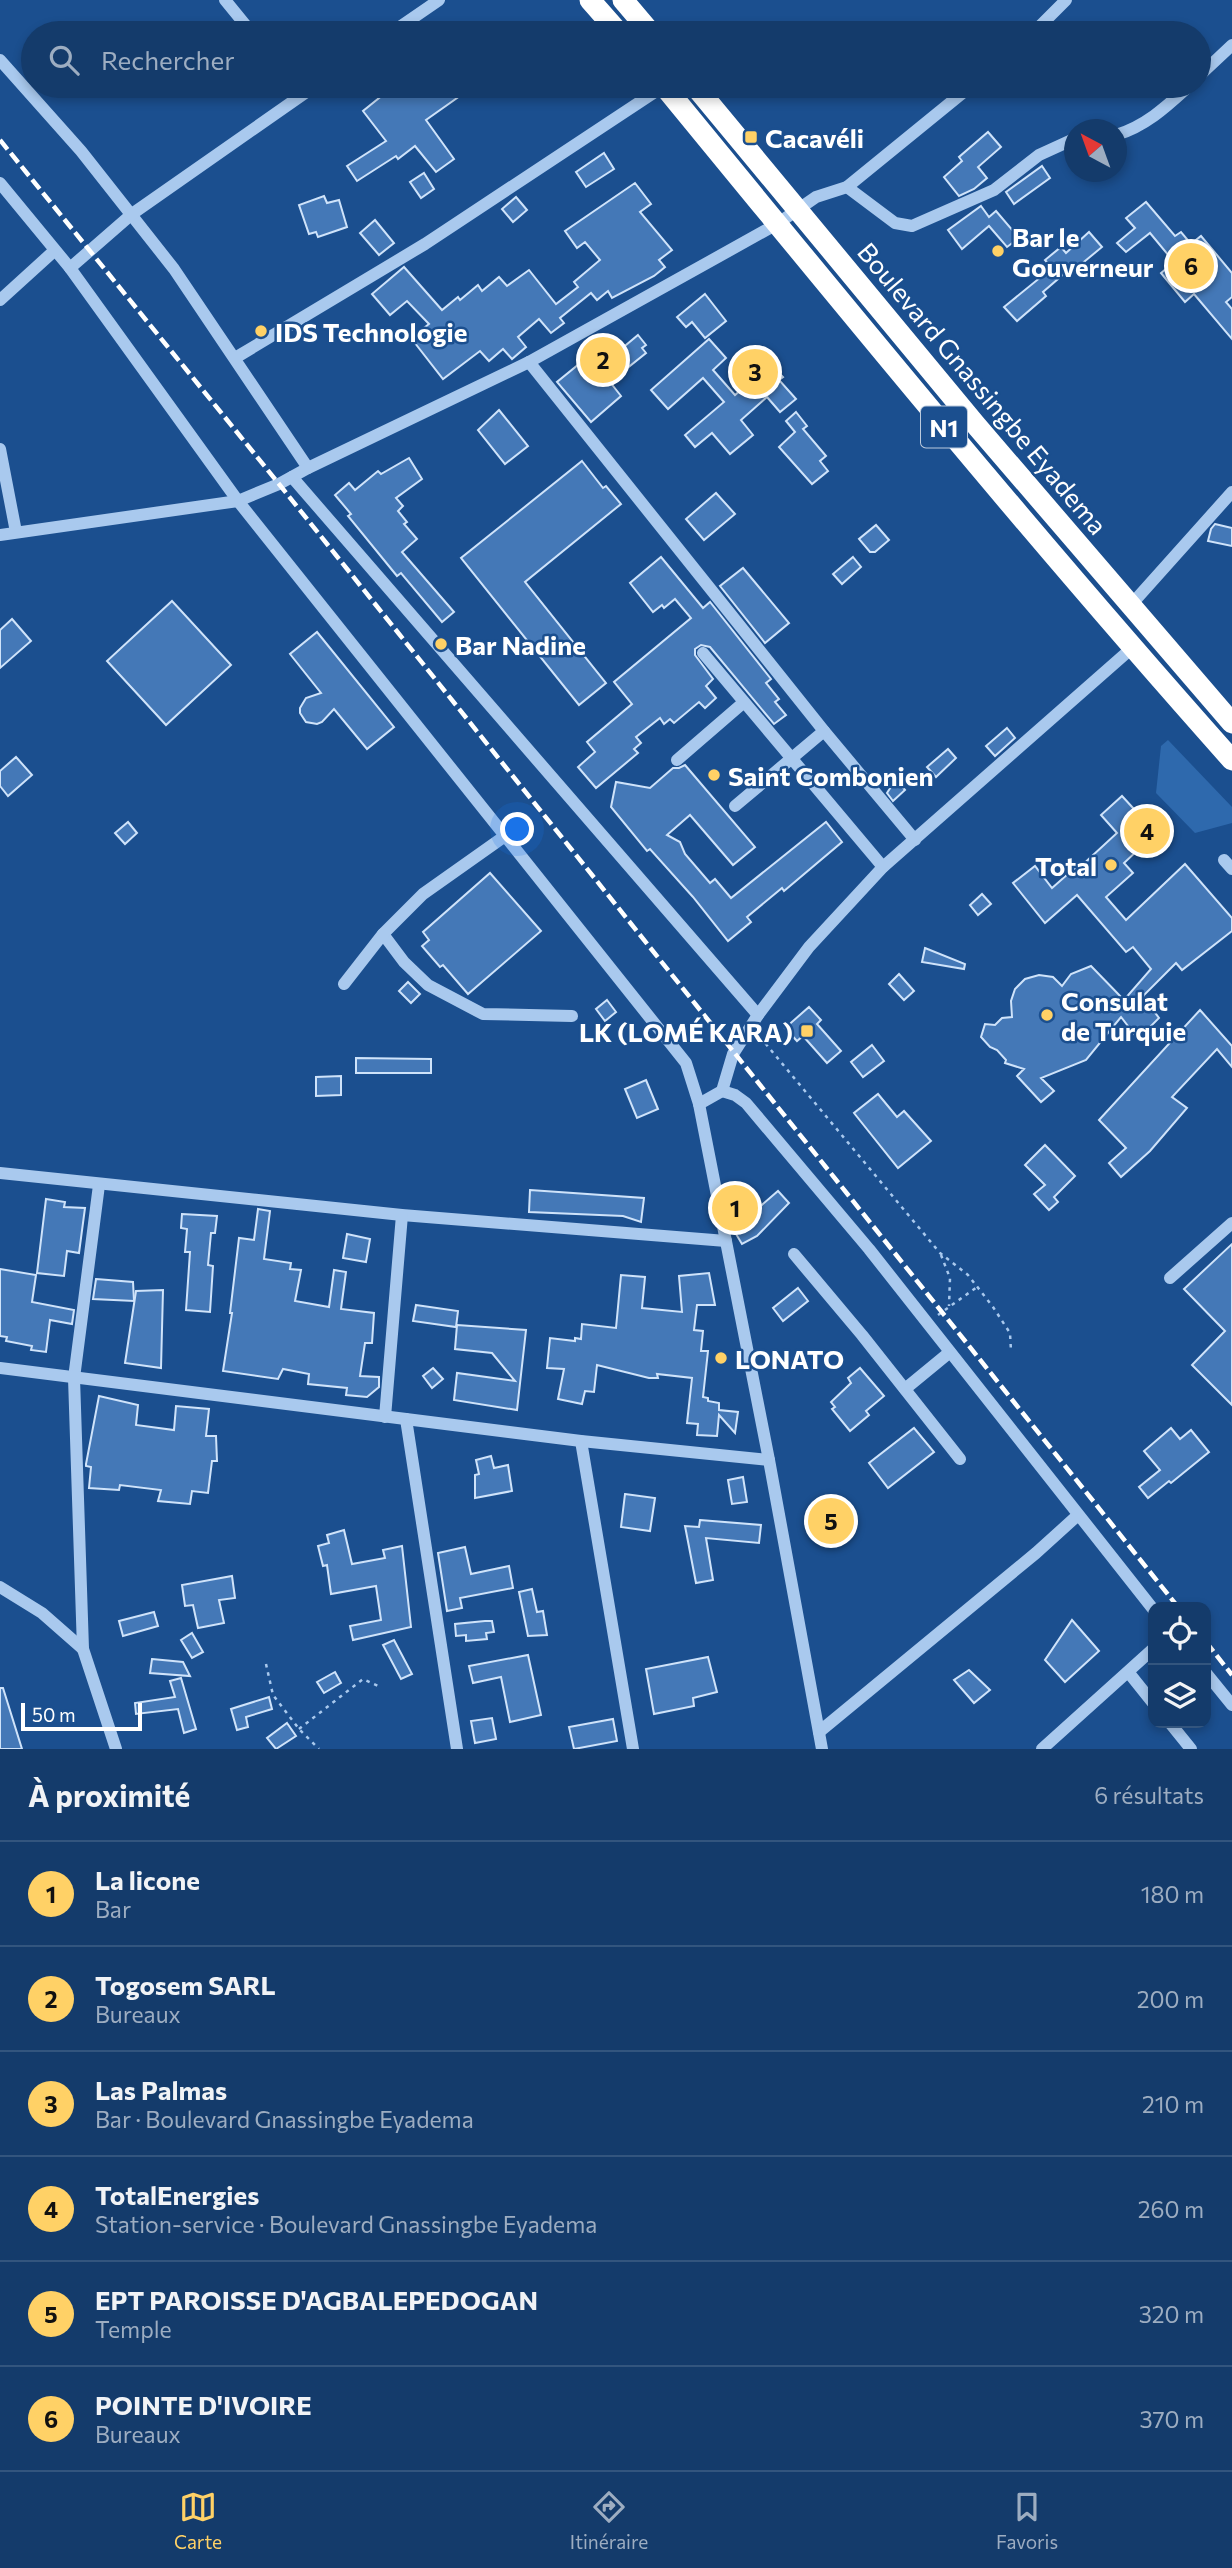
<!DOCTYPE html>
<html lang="fr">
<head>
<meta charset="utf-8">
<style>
  body { margin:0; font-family:Commissioner,sans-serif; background:#214673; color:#f1f3f6 }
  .controls { position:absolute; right:21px; bottom:21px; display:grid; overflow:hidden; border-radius:14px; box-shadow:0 4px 10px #0003 }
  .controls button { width:63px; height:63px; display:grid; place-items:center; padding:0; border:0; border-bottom:2px solid #33557e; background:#143b6b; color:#f1f3f6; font:35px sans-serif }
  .compass { position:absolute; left:1064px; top:119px; width:63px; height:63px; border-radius:50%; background:#143b6b; box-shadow:0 4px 10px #0003; rotate:319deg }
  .scale { position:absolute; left:21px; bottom:18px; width:121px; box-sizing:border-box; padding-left:7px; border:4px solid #fff; border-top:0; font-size:19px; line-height:24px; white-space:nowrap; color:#fff; -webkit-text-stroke:5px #1b4f8f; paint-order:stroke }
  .you { position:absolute; left:518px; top:830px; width:24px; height:24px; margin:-18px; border:5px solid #fff; border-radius:50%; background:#1a73e8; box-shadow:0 0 0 10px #1a73e833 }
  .badge { display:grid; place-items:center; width:46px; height:46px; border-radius:50%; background:#ffd166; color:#111; font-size:23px; font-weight:700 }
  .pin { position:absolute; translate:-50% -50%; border:4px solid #fff; box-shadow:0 2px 7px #0006 }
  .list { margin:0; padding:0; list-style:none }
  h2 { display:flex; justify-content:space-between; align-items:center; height:91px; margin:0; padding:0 28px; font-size:30px }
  h2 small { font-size:23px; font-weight:400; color:#9dadc1 }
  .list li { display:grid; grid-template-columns:46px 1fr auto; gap:21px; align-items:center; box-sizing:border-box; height:105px; padding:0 28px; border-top:2px solid #33557e }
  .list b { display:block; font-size:26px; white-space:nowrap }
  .list p { margin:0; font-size:23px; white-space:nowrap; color:#9dadc1 }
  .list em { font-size:23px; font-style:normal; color:#9dadc1 }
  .icon { flex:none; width:38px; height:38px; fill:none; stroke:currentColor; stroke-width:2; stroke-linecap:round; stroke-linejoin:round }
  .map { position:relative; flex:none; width:1232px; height:1749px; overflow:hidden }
  .search { position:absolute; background:#143b6b; box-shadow:0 4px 10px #0003; left:21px; right:21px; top:21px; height:77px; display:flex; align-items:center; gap:18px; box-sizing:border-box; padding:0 24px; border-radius:38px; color:#9dadc1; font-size:26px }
  .sheet { height:721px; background:#143b6b }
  nav { display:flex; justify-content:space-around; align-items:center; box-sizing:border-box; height:98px; border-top:2px solid #33557e; background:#143b6b; font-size:19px; color:#9dadc1 }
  nav a { display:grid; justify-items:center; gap:4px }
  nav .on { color:#ffd166 }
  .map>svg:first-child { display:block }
  .green { fill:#2e69ad }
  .building { fill:#4478b7; stroke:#cfe3fa; stroke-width:2 }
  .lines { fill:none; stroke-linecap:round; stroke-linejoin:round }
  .path { stroke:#a9c9ee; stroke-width:2.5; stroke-dasharray:3.5 5; stroke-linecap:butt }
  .minor { stroke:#a9c9ee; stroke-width:12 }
  .highway { stroke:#fff; stroke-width:21 }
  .rail { stroke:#fff; stroke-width:4.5; stroke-dasharray:12 5; stroke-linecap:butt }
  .poi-dot { fill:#ffd166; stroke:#1b4f8f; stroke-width:2.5 }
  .labels { text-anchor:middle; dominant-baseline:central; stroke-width:5; stroke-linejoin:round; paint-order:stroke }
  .shield { fill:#1b4f8f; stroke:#bbcadd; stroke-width:2 }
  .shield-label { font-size:24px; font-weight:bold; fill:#fff }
  .poi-label { font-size:26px; font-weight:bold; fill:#fff; stroke:#1b4f8f; text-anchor:start }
  .street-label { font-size:26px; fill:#fff; stroke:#1b4f8f }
</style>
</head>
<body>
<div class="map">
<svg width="1232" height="1749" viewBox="0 0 1232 1749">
  <rect width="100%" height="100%" fill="#1b4f8f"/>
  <!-- green -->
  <polygon class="green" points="1168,740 1232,807 1232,823 1195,833 1156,793 1161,746"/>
  <!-- building -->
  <g class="building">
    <polygon points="394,86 474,86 426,120 454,159 436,172 415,146 398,159 396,156 357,181 347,166 386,141 363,111"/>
    <polygon points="988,132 1001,147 978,167 987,178 974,189 959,196 944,177 962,161 959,157"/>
    <polygon points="604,153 614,169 586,187 576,172"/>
    <polygon points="1042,166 1050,178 1014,204 1006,192"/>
    <polygon points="424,173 434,189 421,198 410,182"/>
    <polygon points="635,183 651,204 640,212 672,250 659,260 665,267 654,276 612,298 608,291 597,300 591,293 560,318 564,323 551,333 539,319 518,337 526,347 512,359 503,349 489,361 480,351 443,379 411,338 429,324 407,301 390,315 372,294 404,267 442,310 458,297 460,300 478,285 482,291 499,277 507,286 529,270 556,304 578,287 574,282 600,260 585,242 577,248 565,231"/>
    <polygon points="324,196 327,203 339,200 347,227 318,237 316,232 309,234 299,205"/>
    <polygon points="516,197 527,210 513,222 502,209"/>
    <polygon points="1146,202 1175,236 1181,232 1191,244 1201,236 1232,273 1232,297 1226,302 1232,309 1232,339 1194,294 1185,302 1161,273 1174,262 1150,233 1126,252 1117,243 1135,228 1126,218"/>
    <polygon points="981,206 989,217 996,211 1019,238 1007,247 989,226 962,249 948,230"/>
    <polygon points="375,220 394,243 379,255 360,233"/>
    <polygon points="1089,232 1102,247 1068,275 1065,273 1043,292 1046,296 1017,321 1004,307 1052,268 1045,260 1061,247 1066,253"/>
    <polygon points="705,294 726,321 705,338 692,322 686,327 677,317"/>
    <polygon points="638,335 646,345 642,348 646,353 610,382 621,396 591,422 557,382 611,338 620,350"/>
    <polygon points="709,339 726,358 713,370 735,395 755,378 739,361 755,347 783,377 779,380 796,399 780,412 767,397 741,420 753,435 730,454 712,433 695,447 685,435 724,402 703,378 668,409 651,390"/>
    <polygon points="499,410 528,446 505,464 478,430"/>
    <polygon points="796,412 807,426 803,429 826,456 820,461 828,471 812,484 779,447 795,432 786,421"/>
    <polygon points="409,458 422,479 396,498 403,506 398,511 407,522 404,524 417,539 402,552 454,612 442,622 401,573 397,576 348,516 351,514 335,495 349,483 355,490 378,471 381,474"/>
    <polygon points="582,461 603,488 606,486 621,504 525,582 606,683 579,705 461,558"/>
    <polygon points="716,493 735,514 704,540 686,519"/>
    <polygon points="1215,524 1232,528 1232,546 1208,541 1211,529"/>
    <polygon points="876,525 889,540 875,552 870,552 859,539"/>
    <polygon points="661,557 703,608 710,602 771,679 766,683 779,699 775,702 786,715 774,724 710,647 701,645 695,649 695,655 713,679 706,686 716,698 705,708 699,702 674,723 670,719 664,724 660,718 636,737 641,743 634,749 638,753 596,788 578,767 595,752 587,742 632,704 614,682 691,618 675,599 664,608 662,605 653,612 630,583"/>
    <polygon points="853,557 861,567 842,584 833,574"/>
    <polygon points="743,568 789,623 765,643 720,586"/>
    <polygon points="172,601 231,665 166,725 107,661"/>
    <polygon points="12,619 31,641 0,668 0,630"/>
    <polygon points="317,632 394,727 367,749 334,709 322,722 317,724 306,722 300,713 300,708 306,698 321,693 290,654"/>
    <polygon points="1007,728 1015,738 995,756 986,746"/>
    <polygon points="948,749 956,758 936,777 927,767"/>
    <polygon points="16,757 32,775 8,796 0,786 0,771"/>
    <polygon points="685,765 755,847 733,865 690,815 667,835 680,842 685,854 710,883 715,879 731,898 826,822 842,842 784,891 782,888 747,917 751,922 728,941 693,897 650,849 647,851 611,807 616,782 650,788 673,768 679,768"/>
    <polygon points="896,779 905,790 893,801 887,793"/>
    <polygon points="1122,796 1156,833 1124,863 1133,873 1106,897 1126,920 1185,864 1232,918 1232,931 1182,970 1176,963 1143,996 1159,1018 1138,1039 1121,1017 1086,1060 1041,1078 1054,1091 1041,1102 1017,1076 1024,1069 1005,1063 1006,1060 997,1050 990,1047 981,1037 985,1024 995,1025 1002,1018 1012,1017 1011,1001 1015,989 1025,979 1039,975 1053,977 1062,986 1071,974 1091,966 1124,1000 1151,969 1133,947 1126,952 1077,895 1045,923 1013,883 1035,866 1052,888 1077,866 1079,868 1117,833 1101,815"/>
    <polygon points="128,822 137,833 125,844 115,833"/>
    <polygon points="490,873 541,931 468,994 443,965 440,967 422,946 429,940 423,932"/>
    <polygon points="982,894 991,904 978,915 970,905"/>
    <polygon points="925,948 965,964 964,969 922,962"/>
    <polygon points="899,974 914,991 904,1000 889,984"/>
    <polygon points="408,982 420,994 411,1003 399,991"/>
    <polygon points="607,1000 616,1012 605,1021 596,1009"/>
    <polygon points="809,1007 821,1020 817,1024 841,1051 827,1063 803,1036 797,1041 785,1028"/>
    <polygon points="1200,1010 1232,1046 1232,1067 1217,1049 1172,1097 1187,1108 1150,1151 1121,1177 1109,1163 1126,1148 1099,1120"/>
    <polygon points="872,1045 884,1061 863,1077 851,1062"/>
    <polygon points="356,1058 431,1059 431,1073 356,1073"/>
    <polygon points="341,1076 341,1095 316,1096 316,1077"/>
    <polygon points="646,1080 658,1109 637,1118 625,1089"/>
    <polygon points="878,1094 897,1117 904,1111 931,1141 898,1168 854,1113"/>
    <polygon points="1045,1145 1075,1176 1054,1197 1058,1202 1049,1210 1034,1194 1045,1185 1025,1165"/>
    <polygon points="743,1186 749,1216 778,1191 789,1203 757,1236 742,1244 733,1229 725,1190"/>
    <polygon points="530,1190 644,1198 641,1222 623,1216 529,1212"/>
    <polygon points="46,1199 65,1202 64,1207 85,1208 79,1253 67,1251 64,1276 37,1273"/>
    <polygon points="258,1209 270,1211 264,1259 291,1263 290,1269 301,1270 295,1301 329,1307 334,1270 346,1272 341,1309 374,1313 372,1343 365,1343 360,1376 379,1377 379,1387 367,1397 346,1395 347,1388 308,1384 309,1374 283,1369 278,1379 223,1371 232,1313 230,1313 239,1238 254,1240"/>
    <polygon points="182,1214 217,1216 215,1233 211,1233 208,1265 213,1266 210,1312 186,1310 190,1252 185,1252 187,1229 181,1228"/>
    <polygon points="347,1234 370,1239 366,1262 343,1258"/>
    <polygon points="1232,1244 1232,1405 1192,1365 1225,1331 1184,1289"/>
    <polygon points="0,1269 36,1275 32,1302 74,1310 72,1324 50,1320 46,1352 31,1350 32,1346 6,1341 7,1337 0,1336"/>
    <polygon points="709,1273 715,1305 697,1305 694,1330 703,1331 701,1351 708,1351 703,1397 708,1398 708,1401 719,1403 719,1410 738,1412 735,1433 719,1415 717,1436 697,1435 698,1424 687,1423 692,1378 657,1374 658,1378 649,1378 597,1365 594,1392 585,1391 582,1404 558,1399 564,1369 547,1368 550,1338 575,1341 575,1338 581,1339 582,1324 616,1328 621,1275 645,1277 642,1308 682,1312 679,1276"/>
    <polygon points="96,1279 133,1282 134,1301 93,1299"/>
    <polygon points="798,1288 808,1301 783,1321 773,1308"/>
    <polygon points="163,1290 161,1368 125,1363 136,1291"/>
    <polygon points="416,1305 458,1311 456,1327 413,1321"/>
    <polygon points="457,1325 526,1330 517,1410 454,1400 457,1373 515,1381 492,1353 455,1349"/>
    <polygon points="433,1368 443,1379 432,1388 423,1376"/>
    <polygon points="860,1368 884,1396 866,1411 869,1415 850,1431 832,1409 835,1407 831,1402 851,1383 848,1378"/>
    <polygon points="99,1396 138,1405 136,1425 174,1430 176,1406 209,1409 206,1436 216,1436 217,1461 212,1461 208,1493 192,1491 190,1504 158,1501 161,1490 120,1485 119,1490 89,1488 91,1467 86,1466 86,1464"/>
    <polygon points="914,1428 934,1452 888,1488 869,1463"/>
    <polygon points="1171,1428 1180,1439 1191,1430 1209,1452 1171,1483 1169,1481 1148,1498 1139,1487 1160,1470 1144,1451"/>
    <polygon points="491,1456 494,1468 508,1465 512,1491 475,1498 475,1475 479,1474 476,1460"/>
    <polygon points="743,1477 747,1502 732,1504 728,1480"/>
    <polygon points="625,1494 655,1498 650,1531 621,1527"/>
    <polygon points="700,1520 761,1525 759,1543 706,1538 713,1580 696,1583 685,1526 699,1527"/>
    <polygon points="344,1530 352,1564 385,1558 383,1550 402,1546 411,1627 353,1640 350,1626 381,1620 376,1586 331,1594 327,1565 323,1566 318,1546 329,1543 327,1535"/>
    <polygon points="465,1547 471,1574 509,1566 513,1588 460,1598 462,1608 447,1611 438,1553"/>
    <polygon points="232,1576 235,1598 219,1600 224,1623 198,1628 193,1605 185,1606 182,1585"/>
    <polygon points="532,1589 537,1612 543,1611 547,1635 528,1636 519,1592"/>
    <polygon points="154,1612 158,1626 123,1636 119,1621"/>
    <polygon points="1072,1620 1099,1651 1065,1682 1045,1660"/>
    <polygon points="485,1621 492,1621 494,1632 486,1633 487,1639 466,1641 466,1635 456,1636 455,1624"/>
    <polygon points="192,1633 203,1652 192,1658 181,1640"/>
    <polygon points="394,1640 412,1674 401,1679 383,1645"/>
    <polygon points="528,1655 541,1715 510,1722 501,1677 473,1683 469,1666"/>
    <polygon points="708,1657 717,1692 693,1698 694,1706 654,1714 646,1669"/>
    <polygon points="152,1659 183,1662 190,1676 150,1673"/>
    <polygon points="969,1670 990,1690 974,1703 954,1680"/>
    <polygon points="335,1672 341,1683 324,1693 317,1682"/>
    <polygon points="181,1678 196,1729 184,1733 178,1709 136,1714 135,1703 175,1697 170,1681"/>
    <polygon points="0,1688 3,1688 22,1749 0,1749"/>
    <polygon points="269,1697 272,1709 246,1717 248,1727 237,1730 231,1709"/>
    <polygon points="492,1718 496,1739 475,1743 471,1721"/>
    <polygon points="613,1719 617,1741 574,1749 569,1727"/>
    <polygon points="287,1723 296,1736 276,1749 267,1738"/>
  </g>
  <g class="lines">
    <!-- path -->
    <g class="path">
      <polyline points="760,1037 940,1253 968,1275 993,1307 1010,1333 1011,1351"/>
      <polyline points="941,1255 950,1278 949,1306"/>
      <polyline points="938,1315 977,1287"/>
      <polyline points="266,1664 273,1695 299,1729 319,1749"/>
      <polyline points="299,1729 363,1679 378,1686"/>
    </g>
    <!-- minor -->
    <g class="minor">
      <polyline points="225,0 252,33"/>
      <polyline points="391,33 439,0"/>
      <polyline points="1033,33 1066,0"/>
      <polyline points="0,60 81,151 174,269 308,468"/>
      <polyline points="1199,76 1232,45"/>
      <path d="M1116 135C1146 126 1167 106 1189 86"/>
      <polyline points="0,183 70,268 238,501 686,1063 699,1104 769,1460 822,1749"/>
      <polyline points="847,187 895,223 912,226 994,190 1039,155 1074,139"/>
      <polyline points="70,268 132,214 315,86"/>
      <polyline points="0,300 54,251"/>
      <polyline points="235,358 425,244 664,86"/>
      <polyline points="529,362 824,731 915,840"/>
      <polyline points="0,449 16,532"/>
      <polyline points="292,477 758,1015"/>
      <polyline points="0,535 238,501 279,484 308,468 529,362 777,224 816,197 847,187 971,86"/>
      <polyline points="1130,606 1232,492"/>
      <polyline points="703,653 883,867"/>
      <polyline points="677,760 743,703"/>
      <polyline points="735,806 824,731"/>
      <polyline points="1224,860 1232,869"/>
      <polyline points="383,934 404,962 428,985 483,1014 572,1016"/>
      <polyline points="344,984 383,934 423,894 505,836"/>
      <polyline points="722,1091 735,1095 746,1103 869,1249 1153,1609"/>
      <polyline points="699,1104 722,1091 733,1054 758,1015 809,947 883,867 1132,648"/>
      <polyline points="0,1173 402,1215 726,1241"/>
      <polyline points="99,1185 74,1378 83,1649 116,1749"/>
      <polyline points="794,1254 862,1335 960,1459"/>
      <polyline points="1170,1278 1232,1223"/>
      <polyline points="0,1368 581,1441 769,1460"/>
      <polyline points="905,1389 950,1352"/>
      <polyline points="385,1417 402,1215"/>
      <polyline points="406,1419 457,1749"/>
      <polyline points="581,1441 633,1749"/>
      <polyline points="0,1587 42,1613 83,1649"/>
      <polyline points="1129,1673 1153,1703"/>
      <polyline points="1206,1673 1232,1705"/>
      <polyline points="1170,1723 1191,1749"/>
      <polyline points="819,1732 1036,1553 1078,1515"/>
      <polyline points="1042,1749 1153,1649"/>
    </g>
    <!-- highway -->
    <g class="highway">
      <polyline points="590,0 619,33"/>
      <polyline points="623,0 651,33"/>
      <path d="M664 86C850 313 1036 540 1232 760"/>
      <polyline points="695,86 975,424 1232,723"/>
    </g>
    <!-- rail -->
    <g class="rail">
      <polyline points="0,140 279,484 1178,1607"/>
      <polyline points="1206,1642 1232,1675"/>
    </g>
  </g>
  <!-- markers -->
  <g class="poi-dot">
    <rect x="744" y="130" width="14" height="14" rx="3.5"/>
    <circle cx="998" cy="251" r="7"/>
    <circle cx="261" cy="331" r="7"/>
    <circle cx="441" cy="644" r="7"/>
    <circle cx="714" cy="775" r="7"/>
    <circle cx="1111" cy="865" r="7"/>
    <circle cx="1047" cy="1015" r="7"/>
    <rect x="800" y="1024" width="14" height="14" rx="3.5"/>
    <circle cx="721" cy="1358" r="7"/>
  </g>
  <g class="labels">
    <!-- shield labels -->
    <rect class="shield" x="921" y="406.5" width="46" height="41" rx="5"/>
    <g class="shield-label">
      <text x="944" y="427">N1</text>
    </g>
    <!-- poi labels -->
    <g class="poi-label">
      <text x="765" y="137">Cacavéli</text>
      <text x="1012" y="236">Bar le<tspan x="1012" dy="30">Gouverneur</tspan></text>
      <text x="275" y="331">IDS Technologie</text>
      <text x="455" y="644">Bar Nadine</text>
      <text x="728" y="775">Saint Combonien</text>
      <text x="1097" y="865" text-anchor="end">Total</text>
      <text x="1061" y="1000">Consulat<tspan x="1061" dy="30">de Turquie</tspan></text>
      <text x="793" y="1031" text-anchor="end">LK (LOMÉ KARA)</text>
      <text x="735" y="1358">LONATO</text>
    </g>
    <!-- street labels -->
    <g class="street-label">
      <text transform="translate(983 388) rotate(50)">Boulevard Gnassingbe Eyadema</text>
    </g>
  </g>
</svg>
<div class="controls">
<button><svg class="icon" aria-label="locate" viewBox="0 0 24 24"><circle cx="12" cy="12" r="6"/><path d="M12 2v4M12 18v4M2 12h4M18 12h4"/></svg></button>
<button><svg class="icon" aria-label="layers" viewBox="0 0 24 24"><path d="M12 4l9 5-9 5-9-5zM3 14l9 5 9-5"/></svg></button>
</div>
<svg class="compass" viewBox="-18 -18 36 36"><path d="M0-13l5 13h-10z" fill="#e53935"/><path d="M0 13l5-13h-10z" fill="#9dadc1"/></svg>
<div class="scale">50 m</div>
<div class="you"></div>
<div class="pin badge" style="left:735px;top:1208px">1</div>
<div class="pin badge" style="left:603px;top:360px">2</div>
<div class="pin badge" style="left:755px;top:372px">3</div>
<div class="pin badge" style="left:1147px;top:831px">4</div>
<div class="pin badge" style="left:831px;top:1521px">5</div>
<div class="pin badge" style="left:1191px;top:266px">6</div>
<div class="search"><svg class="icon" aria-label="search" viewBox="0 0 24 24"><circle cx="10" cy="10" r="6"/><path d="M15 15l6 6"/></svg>Rechercher</div>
</div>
<section class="sheet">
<h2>À proximité<small>6 résultats</small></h2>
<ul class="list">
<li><span class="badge">1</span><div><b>La licone</b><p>Bar</p></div><em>180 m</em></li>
<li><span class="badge">2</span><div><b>Togosem SARL</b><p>Bureaux</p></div><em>200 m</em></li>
<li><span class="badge">3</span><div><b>Las Palmas</b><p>Bar · Boulevard Gnassingbe Eyadema</p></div><em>210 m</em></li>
<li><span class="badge">4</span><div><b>TotalEnergies</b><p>Station-service · Boulevard Gnassingbe Eyadema</p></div><em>260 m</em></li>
<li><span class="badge">5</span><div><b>EPT PAROISSE D'AGBALEPEDOGAN</b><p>Temple</p></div><em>320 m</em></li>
<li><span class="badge">6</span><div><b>POINTE D'IVOIRE</b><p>Bureaux</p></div><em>370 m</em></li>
</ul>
</section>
<nav>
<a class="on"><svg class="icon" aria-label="map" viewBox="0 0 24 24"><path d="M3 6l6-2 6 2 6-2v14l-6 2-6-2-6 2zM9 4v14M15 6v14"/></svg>Carte</a>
<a><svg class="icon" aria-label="directions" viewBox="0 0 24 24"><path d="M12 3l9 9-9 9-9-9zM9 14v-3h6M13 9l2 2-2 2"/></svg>Itinéraire</a>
<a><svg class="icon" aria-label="saved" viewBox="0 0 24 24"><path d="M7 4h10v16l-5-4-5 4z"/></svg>Favoris</a>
</nav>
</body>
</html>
